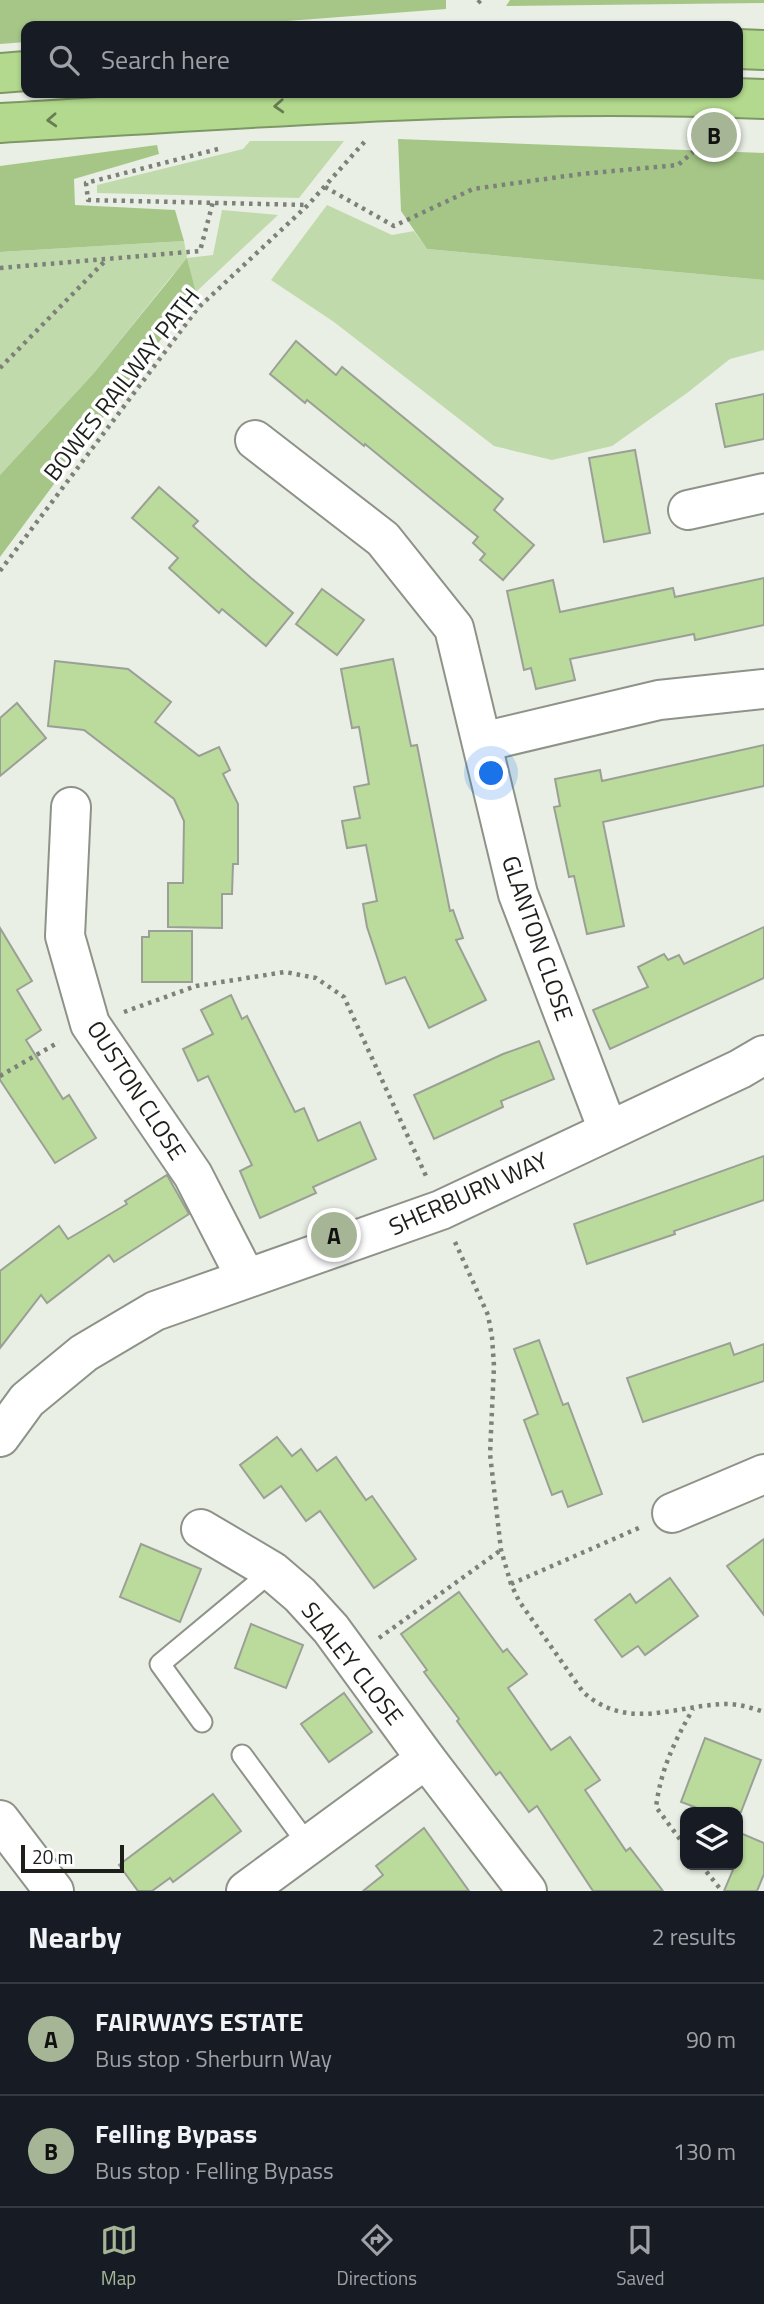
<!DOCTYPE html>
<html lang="en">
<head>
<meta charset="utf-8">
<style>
  body { margin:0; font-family:"Titillium Web",sans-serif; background:#20242c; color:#f1f3f6 }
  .controls { position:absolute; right:21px; bottom:21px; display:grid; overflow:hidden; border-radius:14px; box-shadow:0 2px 5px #0004 }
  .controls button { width:63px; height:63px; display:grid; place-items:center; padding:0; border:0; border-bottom:2px solid #363941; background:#171b24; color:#f1f3f6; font:35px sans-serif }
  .scale { position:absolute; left:21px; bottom:18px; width:103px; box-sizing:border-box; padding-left:7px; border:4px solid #1d1f1b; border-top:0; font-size:19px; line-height:24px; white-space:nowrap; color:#1d1f1b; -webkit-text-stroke:5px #fff; paint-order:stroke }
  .you { position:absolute; left:492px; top:774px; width:24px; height:24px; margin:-18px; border:5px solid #fff; border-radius:50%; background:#1a73e8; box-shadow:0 0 0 10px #1a73e833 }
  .badge { display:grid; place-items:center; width:46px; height:46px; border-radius:50%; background:#a5b596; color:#111; font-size:23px; font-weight:700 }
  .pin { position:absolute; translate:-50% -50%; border:4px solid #fff; box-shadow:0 2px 7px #0006 }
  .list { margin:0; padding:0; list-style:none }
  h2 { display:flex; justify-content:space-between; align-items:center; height:91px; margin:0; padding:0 28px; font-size:30px }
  h2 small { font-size:23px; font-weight:400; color:#9ea1a6 }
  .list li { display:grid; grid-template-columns:46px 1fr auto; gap:21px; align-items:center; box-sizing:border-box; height:112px; padding:0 28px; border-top:2px solid #363941 }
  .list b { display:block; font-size:26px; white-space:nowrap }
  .list p { margin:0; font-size:23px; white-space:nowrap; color:#9ea1a6 }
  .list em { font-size:23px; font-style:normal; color:#9ea1a6 }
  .icon { flex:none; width:38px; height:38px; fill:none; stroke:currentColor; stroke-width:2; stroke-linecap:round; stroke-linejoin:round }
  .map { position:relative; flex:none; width:764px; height:1891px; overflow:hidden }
  .search { position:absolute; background:#171b24; box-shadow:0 2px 5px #0004; left:21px; right:21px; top:21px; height:77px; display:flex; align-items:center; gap:18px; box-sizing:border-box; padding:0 24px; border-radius:14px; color:#9ea1a6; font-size:26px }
  .sheet { height:315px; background:#171b24 }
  nav { display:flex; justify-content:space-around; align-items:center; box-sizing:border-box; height:98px; border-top:2px solid #363941; background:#171b24; font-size:19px; color:#9ea1a6 }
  nav a { display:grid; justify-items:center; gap:4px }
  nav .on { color:#a5b596 }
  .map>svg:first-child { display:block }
  .green { fill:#c1daab }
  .forest { fill:#a5c687 }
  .building { fill:#badb9b; stroke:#9ba096; stroke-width:2 }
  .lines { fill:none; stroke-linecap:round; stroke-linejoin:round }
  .lane-casing { stroke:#8e9389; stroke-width:23 }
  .street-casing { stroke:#8e9389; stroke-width:42 }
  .highway-casing { stroke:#7e9865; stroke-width:42 }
  .path { stroke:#7d817a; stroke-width:4.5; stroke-dasharray:3.5 5; stroke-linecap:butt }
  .lane { stroke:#fff; stroke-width:19 }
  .street { stroke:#fff; stroke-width:38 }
  .highway { stroke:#b2d98d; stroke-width:38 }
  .oneway { stroke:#687c54 }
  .labels { text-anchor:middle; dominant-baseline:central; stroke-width:7; stroke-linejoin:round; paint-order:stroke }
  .street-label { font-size:24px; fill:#1d1f1b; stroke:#fff }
</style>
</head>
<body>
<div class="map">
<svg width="764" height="1891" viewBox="0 0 764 1891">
  <rect width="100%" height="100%" fill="#e9efe4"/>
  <!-- green -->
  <g class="green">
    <polygon points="250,141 344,141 299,198 97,193 97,185 243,149"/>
    <polygon points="327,205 392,235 414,231 427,249 764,280 764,350 730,359 687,393 612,446 552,460 494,446 334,322 271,280"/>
    <polygon points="222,210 278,215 196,292 187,259 170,278 93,374 0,475 0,252 184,241 187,258 213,255"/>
  </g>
  <!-- forest -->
  <g class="forest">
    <polygon points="0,0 446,0 446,9 222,26 26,26 26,42 0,44"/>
    <polygon points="510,0 764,0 764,3 506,6"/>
    <polygon points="398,139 764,153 764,280 427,249 401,211"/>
    <polygon points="157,145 159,154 74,179 75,205 175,210 184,241 0,252 0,166"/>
    <polygon points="187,258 196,292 0,557 0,475 93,374"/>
  </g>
  <!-- building -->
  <g class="building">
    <polygon points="296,341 336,375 342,367 503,499 494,510 534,545 503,580 480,560 485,554 473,543 478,537 365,444 364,446 307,400 305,403 270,374"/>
    <polygon points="764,394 764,439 725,447 716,404"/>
    <polygon points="635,450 650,533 604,542 589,458"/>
    <polygon points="159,487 198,521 193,526 251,578 293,613 266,646 222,609 219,613 169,568 178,558 132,518"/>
    <polygon points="764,578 764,625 695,640 694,634 570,659 575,680 536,689 531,668 524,670 507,591 553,580 560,612 673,588 675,597"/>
    <polygon points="322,589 364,620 337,655 296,624"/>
    <polygon points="393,659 411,746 417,745 450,911 453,910 463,938 456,940 486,1000 429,1028 405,977 386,984 367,927 363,904 377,901 366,845 347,848 342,821 360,818 354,787 369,784 359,727 352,728 341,669"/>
    <polygon points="55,661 128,669 171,702 155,722 199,756 219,747 230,770 223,774 238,804 238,864 233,864 232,894 222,894 222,928 168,927 168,883 183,883 184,821 174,799 84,730 48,726"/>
    <polygon points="17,703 46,738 0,776 0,718"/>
    <polygon points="764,745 764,786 603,822 624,926 587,934 574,876 569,877 554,807 560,806 555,779 600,770 602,781"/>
    <polygon points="764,927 764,978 610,1049 593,1010 648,987 638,967 664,954 668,960 679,955 684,964"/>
    <polygon points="0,928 32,981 17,990 41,1030 26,1040 63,1099 69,1095 96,1138 55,1163 0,1080"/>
    <polygon points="149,931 192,931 192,982 142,982 142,937 149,937"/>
    <polygon points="231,995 242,1019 247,1016 295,1112 304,1108 318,1141 360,1122 376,1159 313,1187 316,1193 260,1218 240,1171 252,1165 208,1076 198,1081 183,1049 213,1034 201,1010"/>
    <polygon points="539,1041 554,1079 501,1101 503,1107 434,1139 414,1095 503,1054"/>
    <polygon points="764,1156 764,1200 674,1231 675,1234 587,1264 574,1224"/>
    <polygon points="167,1175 189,1214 114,1262 109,1255 47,1303 41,1295 0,1348 0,1271 59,1226 68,1239 127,1204 125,1201"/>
    <polygon points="539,1340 563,1405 568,1403 602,1494 568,1507 562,1491 552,1495 524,1420 538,1414 514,1349"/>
    <polygon points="730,1343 734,1355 764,1344 764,1381 643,1422 627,1378"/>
    <polygon points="277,1437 292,1456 301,1449 317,1471 336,1457 366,1500 372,1496 416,1559 374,1588 320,1511 306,1521 281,1486 264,1498 240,1465"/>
    <polygon points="764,1539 764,1615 727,1566"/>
    <polygon points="141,1544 201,1569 180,1622 120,1597"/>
    <polygon points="670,1578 698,1616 645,1655 638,1646 622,1657 595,1620 630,1594 636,1603"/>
    <polygon points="459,1592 503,1652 507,1649 527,1674 508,1688 551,1750 570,1737 600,1780 585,1790 626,1851 630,1848 663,1891 593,1891 537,1806 529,1812 500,1772 496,1775 457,1721 459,1719 424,1672 427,1670 401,1634"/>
    <polygon points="251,1624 303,1645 286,1688 235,1668"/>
    <polygon points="344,1693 372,1732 329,1762 301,1724"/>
    <polygon points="705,1738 761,1760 741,1812 708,1812 681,1802"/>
    <polygon points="213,1794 241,1831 173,1882 170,1878 152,1891 138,1891 119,1865"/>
    <polygon points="424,1828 469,1891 363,1891 383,1875 376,1866"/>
    <polygon points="738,1832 764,1843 764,1874 757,1891 724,1891 735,1865 738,1865"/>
  </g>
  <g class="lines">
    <defs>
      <g id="lane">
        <polyline points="202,1722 160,1664 272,1571"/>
        <polyline points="242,1755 309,1846"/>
      </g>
      <g id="street">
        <polyline points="255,440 383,539 454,628 518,894 608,1130"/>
        <polyline points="688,510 764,493"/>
        <polyline points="482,742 659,700 764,689"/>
        <polyline points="71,807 65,936 90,1024 193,1175 246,1278"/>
        <polyline points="0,1437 27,1400 84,1353 155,1311 441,1210 740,1069 764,1055"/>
        <polyline points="672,1513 764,1474"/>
        <polyline points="201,1529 272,1571 300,1595 331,1629 426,1759 527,1891"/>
        <polyline points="0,1820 54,1891"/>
        <polyline points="246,1891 426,1759"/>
      </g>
      <g id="highway">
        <polyline points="738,49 764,50"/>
        <polyline points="0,73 26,71"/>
        <path d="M0 123C254 108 509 88 764 99"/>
      </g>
    </defs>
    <!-- lane casing -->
    <use href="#lane" class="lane-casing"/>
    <!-- street casing -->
    <use href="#street" class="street-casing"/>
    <!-- highway casing -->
    <use href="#highway" class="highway-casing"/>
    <!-- path -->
    <g class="path">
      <polyline points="478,3 481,0"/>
      <polyline points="218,149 86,183 88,200 308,205"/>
      <polyline points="325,187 394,226 473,189 581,174 678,165 715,133"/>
      <polyline points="0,268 200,251 213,202"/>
      <polyline points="0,368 106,260"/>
      <polyline points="0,571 198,308 308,205 367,139"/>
      <polyline points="124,1012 196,986 285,972 316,978 344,997 426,1176"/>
      <polyline points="0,1076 59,1042"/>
      <path d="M455 1242 488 1315 492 1337 494 1366 490 1454 501 1550 511 1584 519 1601 583 1692C628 1732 675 1705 726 1704 739 1704 752 1708 764 1712"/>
      <polyline points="511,1584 641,1527"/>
      <polyline points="379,1638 501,1550"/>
      <path d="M685 1846 656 1807C661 1769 674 1742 693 1709"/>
      <polyline points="701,1865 722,1891"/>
    </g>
    <!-- lane -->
    <use href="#lane" class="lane"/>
    <!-- street -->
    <use href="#street" class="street"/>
    <!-- highway -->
    <use href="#highway" class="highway"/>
  </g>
  <!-- one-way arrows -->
  <defs><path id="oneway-chevron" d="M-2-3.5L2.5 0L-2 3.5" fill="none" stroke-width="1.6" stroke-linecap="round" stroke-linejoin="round" transform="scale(1.75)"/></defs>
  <g class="oneway">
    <use href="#oneway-chevron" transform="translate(279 106) rotate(177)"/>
    <use href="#oneway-chevron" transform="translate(52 120) rotate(177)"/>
  </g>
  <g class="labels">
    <!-- street labels -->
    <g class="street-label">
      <text transform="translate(121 384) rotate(-52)">BOWES RAILWAY PATH</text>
      <text transform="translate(538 938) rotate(71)">GLANTON CLOSE</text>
      <text transform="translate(137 1090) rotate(57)">OUSTON CLOSE</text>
      <text transform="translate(468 1193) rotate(-24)">SHERBURN WAY</text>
      <text transform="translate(353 1663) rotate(52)">SLALEY CLOSE</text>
    </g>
  </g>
</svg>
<div class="controls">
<button><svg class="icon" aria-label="layers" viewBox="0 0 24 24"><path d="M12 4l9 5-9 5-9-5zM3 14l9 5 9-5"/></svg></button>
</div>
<div class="scale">20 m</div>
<div class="you"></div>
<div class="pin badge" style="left:334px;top:1235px">A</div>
<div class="pin badge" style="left:714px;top:135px">B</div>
<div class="search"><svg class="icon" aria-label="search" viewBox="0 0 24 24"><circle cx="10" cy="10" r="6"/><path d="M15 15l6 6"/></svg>Search here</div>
</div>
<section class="sheet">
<h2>Nearby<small>2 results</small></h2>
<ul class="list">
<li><span class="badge">A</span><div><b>FAIRWAYS ESTATE</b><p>Bus stop · Sherburn Way</p></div><em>90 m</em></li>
<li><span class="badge">B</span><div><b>Felling Bypass</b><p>Bus stop · Felling Bypass</p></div><em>130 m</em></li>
</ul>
</section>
<nav>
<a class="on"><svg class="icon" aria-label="map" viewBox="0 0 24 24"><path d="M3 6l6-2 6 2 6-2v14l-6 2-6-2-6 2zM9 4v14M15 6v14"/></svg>Map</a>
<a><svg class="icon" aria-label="directions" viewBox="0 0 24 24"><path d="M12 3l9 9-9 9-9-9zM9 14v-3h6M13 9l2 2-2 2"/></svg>Directions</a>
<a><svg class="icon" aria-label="saved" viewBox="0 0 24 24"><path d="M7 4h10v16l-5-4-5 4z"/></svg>Saved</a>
</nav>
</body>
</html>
